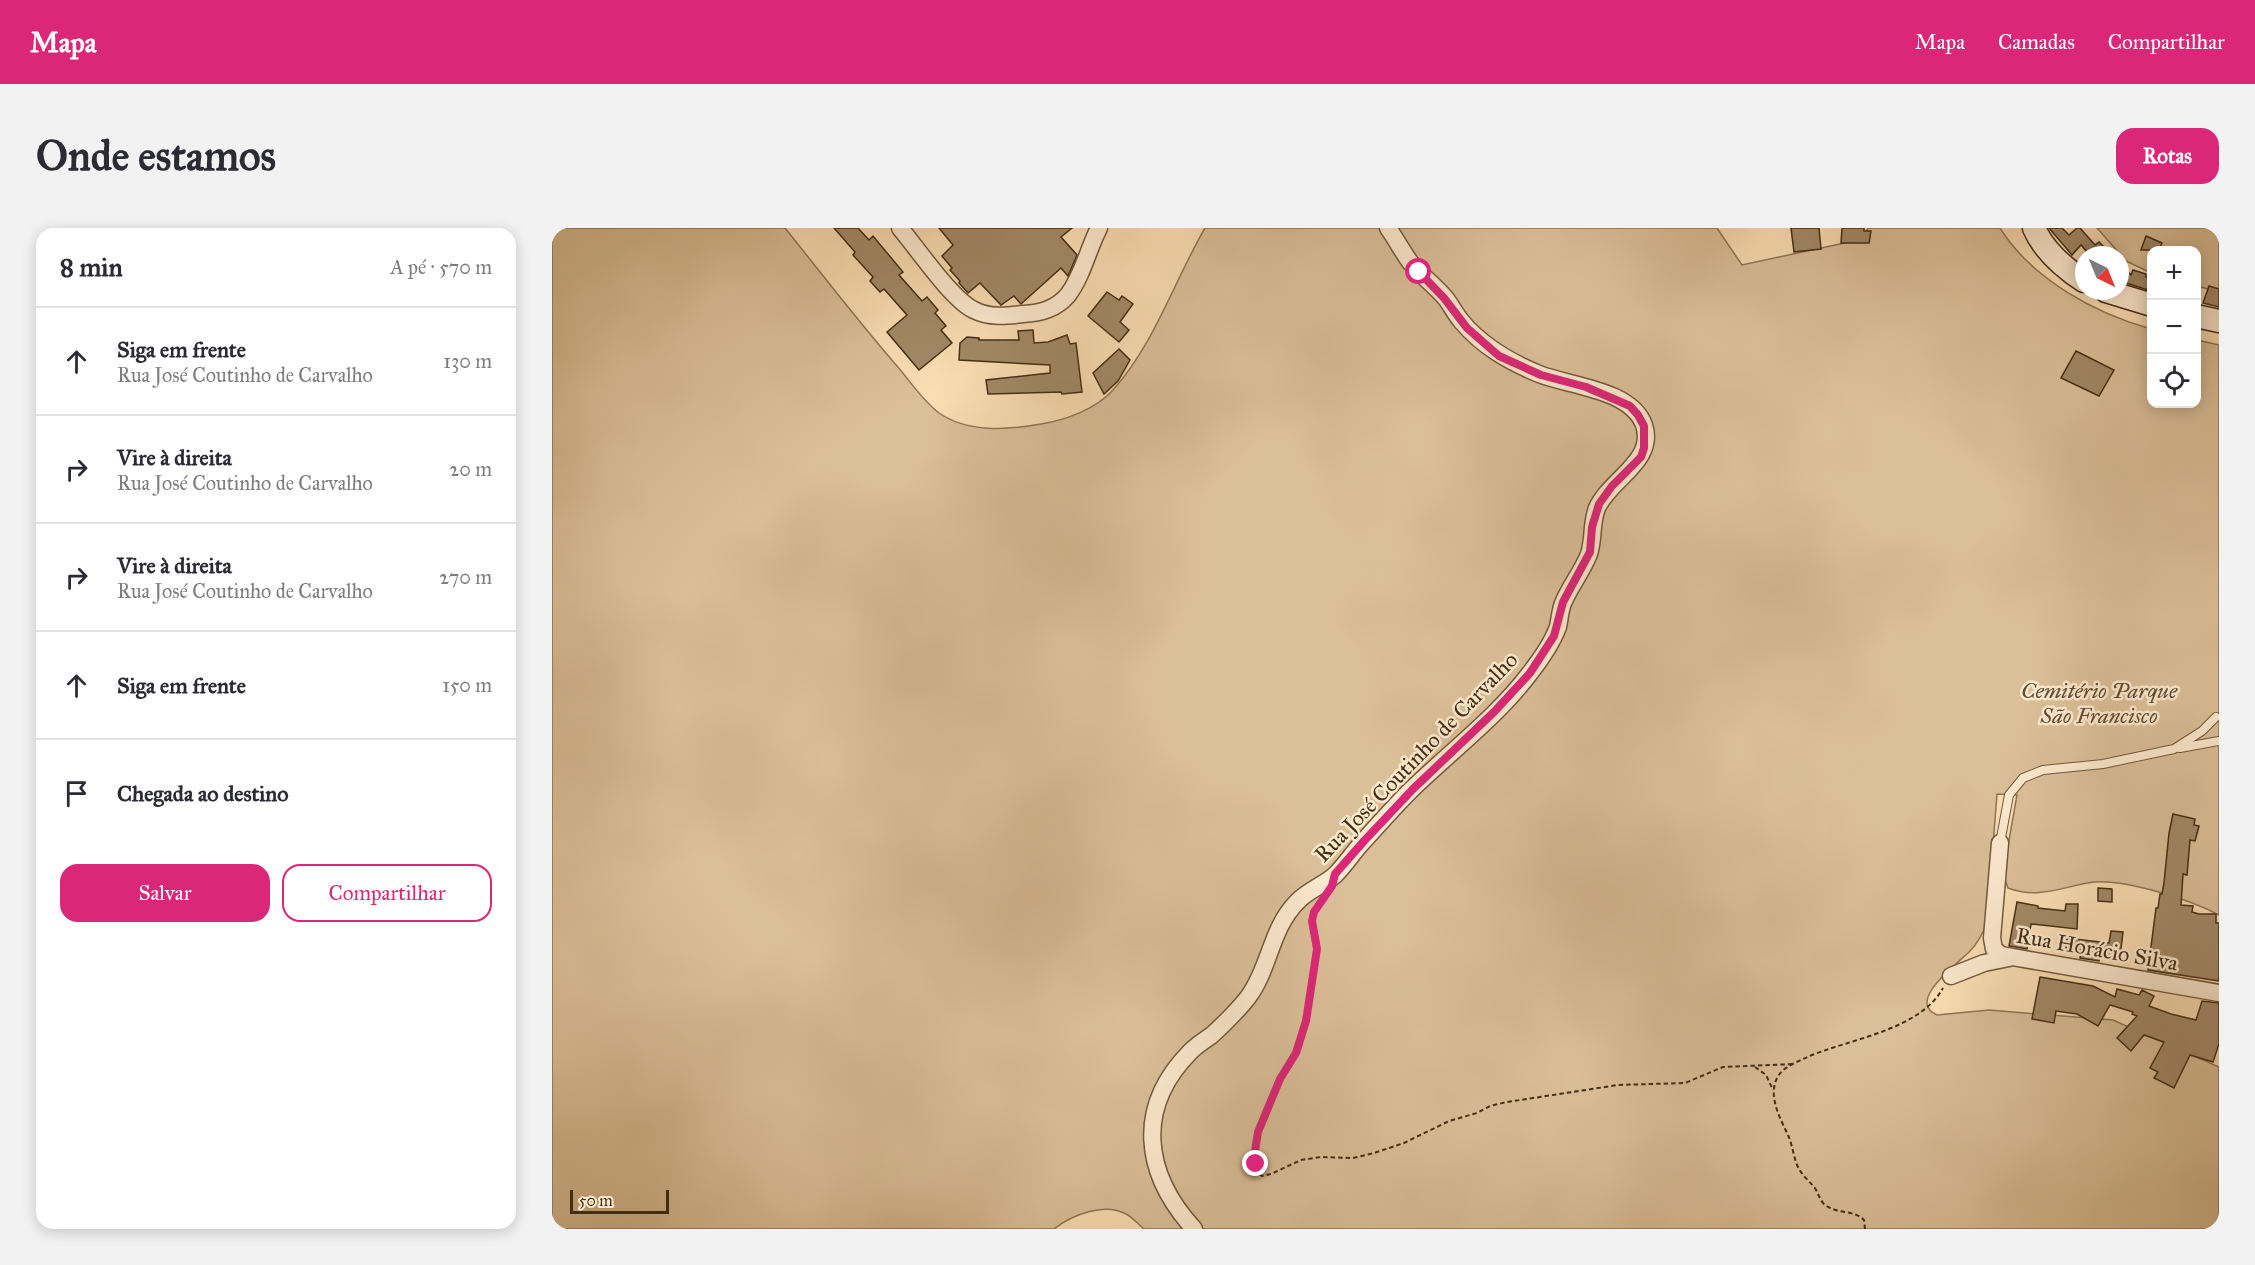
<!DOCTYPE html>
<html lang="pt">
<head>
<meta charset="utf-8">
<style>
  body { margin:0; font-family:"IM FELL Great Primer",serif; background:#f2f2f3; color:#2b2b33 }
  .controls { position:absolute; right:18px; top:18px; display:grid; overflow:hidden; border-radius:12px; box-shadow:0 3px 15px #0003 }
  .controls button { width:54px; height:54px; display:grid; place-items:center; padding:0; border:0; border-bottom:2px solid #e1e1e2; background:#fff; color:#2b2b33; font:30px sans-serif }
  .compass { position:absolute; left:1523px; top:18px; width:54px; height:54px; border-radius:50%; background:#fff; box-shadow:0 3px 15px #0003; rotate:137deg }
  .scale { position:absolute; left:18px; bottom:15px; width:99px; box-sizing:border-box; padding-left:6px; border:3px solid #432e14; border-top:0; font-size:16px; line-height:21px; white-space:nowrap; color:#432e14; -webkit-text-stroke:4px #fce9ce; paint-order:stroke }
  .stop { position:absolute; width:18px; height:18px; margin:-14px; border:4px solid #db2777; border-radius:50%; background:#fff }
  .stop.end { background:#db2777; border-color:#fff; box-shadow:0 2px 6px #0008 }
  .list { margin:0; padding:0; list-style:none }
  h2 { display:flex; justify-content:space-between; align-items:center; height:78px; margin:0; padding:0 24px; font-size:26px }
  h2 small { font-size:20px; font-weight:400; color:#7c7c81 }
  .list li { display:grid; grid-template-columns:39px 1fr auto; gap:18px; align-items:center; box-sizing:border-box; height:108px; padding:0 24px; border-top:2px solid #e1e1e2 }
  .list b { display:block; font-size:22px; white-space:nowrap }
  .list p { margin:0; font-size:20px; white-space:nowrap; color:#7c7c81 }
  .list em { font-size:20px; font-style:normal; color:#7c7c81 }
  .actions { display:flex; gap:12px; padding:18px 24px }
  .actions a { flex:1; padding:14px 0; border:2px solid #db2777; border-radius:18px; text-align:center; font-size:21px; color:#db2777 }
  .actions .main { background:#db2777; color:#fff }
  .icon { flex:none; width:33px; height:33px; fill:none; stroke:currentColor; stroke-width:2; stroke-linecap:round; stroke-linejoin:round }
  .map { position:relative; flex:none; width:1667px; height:1001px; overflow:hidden; border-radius:18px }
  header { display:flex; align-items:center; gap:36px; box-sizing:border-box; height:84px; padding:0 30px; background:#db2777; color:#fff }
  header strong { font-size:28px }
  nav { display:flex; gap:33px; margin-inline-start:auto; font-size:21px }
  .intro { display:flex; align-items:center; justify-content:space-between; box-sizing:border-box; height:144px; padding:0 36px }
  h1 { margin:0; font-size:42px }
  .button { padding:15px 27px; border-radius:18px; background:#db2777; color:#fff; font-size:21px; font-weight:700 }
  main { display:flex; gap:36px; padding:0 36px }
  aside { flex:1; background:#fff; border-radius:18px; box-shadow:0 3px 15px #0003 }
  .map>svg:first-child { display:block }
  .green { fill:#dbbf98; stroke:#8f7656; stroke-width:1.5 }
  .building { fill:#a28967; stroke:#432e14; stroke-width:1.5 }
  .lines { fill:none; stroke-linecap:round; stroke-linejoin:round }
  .lane-casing { stroke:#715a3c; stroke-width:10 }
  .street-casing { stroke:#715a3c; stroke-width:19 }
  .secondary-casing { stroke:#432e14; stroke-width:25 }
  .path { stroke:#432e14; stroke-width:2; stroke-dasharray:4.5 3; stroke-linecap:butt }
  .lane { stroke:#fce9ce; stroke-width:8 }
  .street { stroke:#fce9ce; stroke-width:16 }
  .secondary { stroke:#fce9ce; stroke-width:22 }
  .route { stroke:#db2777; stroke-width:8 }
  .labels { text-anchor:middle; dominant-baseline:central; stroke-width:5; stroke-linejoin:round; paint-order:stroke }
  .park-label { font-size:22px; font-style:italic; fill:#614b2e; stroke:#fce9ce }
  .street-label { font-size:22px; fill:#432e14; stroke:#fce9ce }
</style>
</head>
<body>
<header>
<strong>Mapa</strong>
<nav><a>Mapa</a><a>Camadas</a><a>Compartilhar</a></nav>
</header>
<div class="intro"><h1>Onde estamos</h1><a class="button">Rotas</a></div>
<main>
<aside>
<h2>8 min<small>A pé · 570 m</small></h2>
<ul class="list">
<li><svg class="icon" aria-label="ahead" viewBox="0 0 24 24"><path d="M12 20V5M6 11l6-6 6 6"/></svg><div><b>Siga em frente</b><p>Rua José Coutinho de Carvalho</p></div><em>130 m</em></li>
<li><svg class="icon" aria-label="right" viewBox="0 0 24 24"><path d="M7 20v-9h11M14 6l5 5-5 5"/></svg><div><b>Vire à direita</b><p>Rua José Coutinho de Carvalho</p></div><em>20 m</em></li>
<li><svg class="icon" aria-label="right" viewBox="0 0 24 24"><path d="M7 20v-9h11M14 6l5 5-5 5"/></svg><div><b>Vire à direita</b><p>Rua José Coutinho de Carvalho</p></div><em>270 m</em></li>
<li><svg class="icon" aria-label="ahead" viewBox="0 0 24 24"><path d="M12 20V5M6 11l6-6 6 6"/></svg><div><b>Siga em frente</b></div><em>150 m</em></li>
<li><svg class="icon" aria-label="arrive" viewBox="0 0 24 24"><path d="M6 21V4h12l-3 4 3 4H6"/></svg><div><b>Chegada ao destino</b></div></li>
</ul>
<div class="actions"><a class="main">Salvar</a><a>Compartilhar</a></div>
</aside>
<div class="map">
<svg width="1667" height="1001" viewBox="0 0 1667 1001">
  <rect width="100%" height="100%" fill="#faddb3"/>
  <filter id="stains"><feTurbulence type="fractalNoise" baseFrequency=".00333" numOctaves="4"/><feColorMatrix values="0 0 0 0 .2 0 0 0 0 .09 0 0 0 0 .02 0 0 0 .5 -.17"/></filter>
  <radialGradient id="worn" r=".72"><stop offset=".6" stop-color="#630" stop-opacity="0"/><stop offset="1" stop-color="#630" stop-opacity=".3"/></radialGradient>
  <!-- green -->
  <g class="green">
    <path d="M0 0H233C270 46 306 93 345 138 358 153 371 173 387 185 416 205 456 202 489 196 514 192 544 181 561 162 603 115 622 53 653 0H1165L1190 37 1311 11 1316 0H1448C1480 51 1542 85 1599 101L1600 176H1644L1645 112 1667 117V687C1639 672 1574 651 1542 654 1512 658 1487 672 1456 660L1451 646 1465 567 1445 566 1435 694C1431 705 1426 715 1418 723 1407 735 1353 773 1385 787L1437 782 1561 792 1667 839V1001H592C586 996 580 989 574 986 552 974 520 987 502 1001H0Z"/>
    <polygon points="1545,0 1667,0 1667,64 1645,58 1644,22 1600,22 1599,45 1574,33"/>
  </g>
  <!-- building -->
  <g class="building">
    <polygon points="282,0 306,0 317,12 321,8 351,44 347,47 370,73 375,69 386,82 383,85 394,98 389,102 400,115 367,142 335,104 355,87 332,61 328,64 318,53 321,49 301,27 303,24"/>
    <polygon points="387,0 520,0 509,9 525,27 516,48 509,40 469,76 462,68 449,77 428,55 416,65 407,55 408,53 398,42 400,40 390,28 401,17"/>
    <polygon points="1239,0 1267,0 1269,21 1242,24"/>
    <polygon points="1290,0 1312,0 1312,3 1319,3 1317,15 1289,15"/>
    <polygon points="1497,0 1510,0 1517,7 1525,0 1528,0 1543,17 1547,14 1560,27 1534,27 1536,25 1529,17 1520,27"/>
    <polygon points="1594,8 1610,15 1607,22 1589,22"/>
    <polygon points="1568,36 1579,47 1581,42 1594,46 1594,49 1599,50 1599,63 1568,53"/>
    <polygon points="1657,58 1667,61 1667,79 1651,75"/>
    <polygon points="555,64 567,72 570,68 581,76 568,94 577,102 567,114 536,88"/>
    <polygon points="481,102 482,115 496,114 515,107 518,116 524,115 530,164 510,166 509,164 436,166 434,152 498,145 498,137 407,132 408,115 415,109 427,110 427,112 467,112 466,103"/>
    <polygon points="567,121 578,132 566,153 552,166 541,145"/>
    <polygon points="1524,123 1562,142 1547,168 1509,150"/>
    <polygon points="1621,586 1643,591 1642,597 1647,598 1643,613 1638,612 1635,647 1631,646 1629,677 1641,678 1640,684 1647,686 1664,686 1664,695 1667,695 1667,753 1596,742 1604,680 1606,680 1608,666 1610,666 1612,655 1617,605"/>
    <polygon points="1546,660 1560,661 1560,674 1546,673"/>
    <polygon points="1465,674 1486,678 1486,680 1513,683 1514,676 1526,676 1525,701 1479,696 1475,721 1457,718"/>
    <polygon points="1559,703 1571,704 1568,729 1548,726 1547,733 1528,730 1529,722 1514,720 1515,710 1557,715"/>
    <polygon points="1488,749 1541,758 1563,769 1565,761 1587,767 1590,762 1602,768 1597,778 1619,786 1644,792 1650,773 1667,775 1667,816 1661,834 1638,827 1622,860 1602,850 1606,844 1598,840 1612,814 1592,807 1579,823 1565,810 1585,788 1580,786 1581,784 1558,777 1546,798 1525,786 1504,783 1502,795 1480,791"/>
  </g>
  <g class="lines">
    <defs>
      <g id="lane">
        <polyline points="1628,520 1667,513"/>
        <polyline points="1448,615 1457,567 1471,550 1491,542 1551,536 1622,521 1650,503 1664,489"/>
      </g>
      <g id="street">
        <path d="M348 0C365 20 400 72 422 82 437 90 455 88 471 86 489 85 504 81 516 67 531 47 536 21 547 0"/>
        <polyline points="1448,615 1440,710 1442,721 1449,727 1667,765"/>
        <polyline points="1399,748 1432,735 1457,730"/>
        <path d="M642 1001C591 945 583 879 639 823 645 817 653 812 660 807 669 799 690 778 697 768 718 739 719 700 745 674 756 662 772 657 783 647 793 637 800 626 809 616 825 598 842 579 859 562 898 524 946 488 978 445 989 431 1000 415 1006 399 1008 390 1008 381 1012 373 1019 357 1031 342 1037 326 1042 311 1039 295 1045 280 1058 251 1104 233 1092 197 1079 161 1017 158 987 146 958 134 931 119 910 94 904 87 900 79 895 72 884 58 869 48 858 34 850 23 844 11 836 0"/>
      </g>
      <g id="secondary">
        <path d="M1482 0C1492 23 1512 40 1532 53"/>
        <polyline points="1554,63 1600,77"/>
        <polyline points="1644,88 1667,93"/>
      </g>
    </defs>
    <!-- lane casing -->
    <use href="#lane" class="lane-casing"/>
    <!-- street casing -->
    <use href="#street" class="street-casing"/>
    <!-- secondary casing -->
    <use href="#secondary" class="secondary-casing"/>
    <!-- path -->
    <g class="path">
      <path d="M768 675C756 692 765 705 764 723 763 754 759 789 747 818 731 855 701 889 704 932 704 939 704 944 710 948L719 946 749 932 769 929 801 930 822 925 852 915 897 893 925 885 938 878 955 874 1066 857 1133 855 1171 839 1242 836"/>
      <polyline points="1203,839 1214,847 1221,862"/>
      <path d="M1313 1001 1312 992C1302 981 1283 987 1271 975 1267 970 1266 964 1262 959 1257 953 1251 948 1247 941 1242 933 1241 918 1236 907 1228 890 1216 869 1225 850 1230 840 1241 836 1251 831 1293 811 1367 804 1391 760"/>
    </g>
    <!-- lane -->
    <use href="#lane" class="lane"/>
    <!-- street -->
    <use href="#street" class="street"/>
    <!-- secondary -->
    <use href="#secondary" class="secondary"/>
  </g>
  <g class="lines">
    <!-- route -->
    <polyline class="route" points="704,936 703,923 706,904 728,851 744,825 754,793 765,721 760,693 762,684 780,658 783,646 812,613 861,561 942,484 978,445 1002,408 1011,374 1038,324 1040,299 1047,276 1060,258 1089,229 1092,220 1092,198 1086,187 1078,178 1034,159 989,147 947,128 915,100 892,70 867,44"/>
  </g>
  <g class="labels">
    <!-- park labels -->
    <g class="park-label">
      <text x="1547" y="462">Cemitério Parque<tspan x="1547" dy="25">São Francisco</tspan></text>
    </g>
    <!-- street labels -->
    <g class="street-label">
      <text transform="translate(864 529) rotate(-46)">Rua José Coutinho de Carvalho</text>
      <text transform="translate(1545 721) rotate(10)">Rua Horácio Silva</text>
    </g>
  </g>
  <rect width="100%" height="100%" filter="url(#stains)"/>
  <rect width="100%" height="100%" fill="url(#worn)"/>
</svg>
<div class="controls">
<button>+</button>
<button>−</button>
<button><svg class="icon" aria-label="locate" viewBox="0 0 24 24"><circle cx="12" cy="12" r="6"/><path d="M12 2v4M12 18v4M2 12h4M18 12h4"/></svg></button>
</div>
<svg class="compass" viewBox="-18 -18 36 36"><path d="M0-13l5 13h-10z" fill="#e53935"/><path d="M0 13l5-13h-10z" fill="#7c7c81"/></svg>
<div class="scale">50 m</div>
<div class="stop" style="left:867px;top:44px"></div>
<div class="stop end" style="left:704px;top:936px"></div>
</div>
</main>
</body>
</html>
